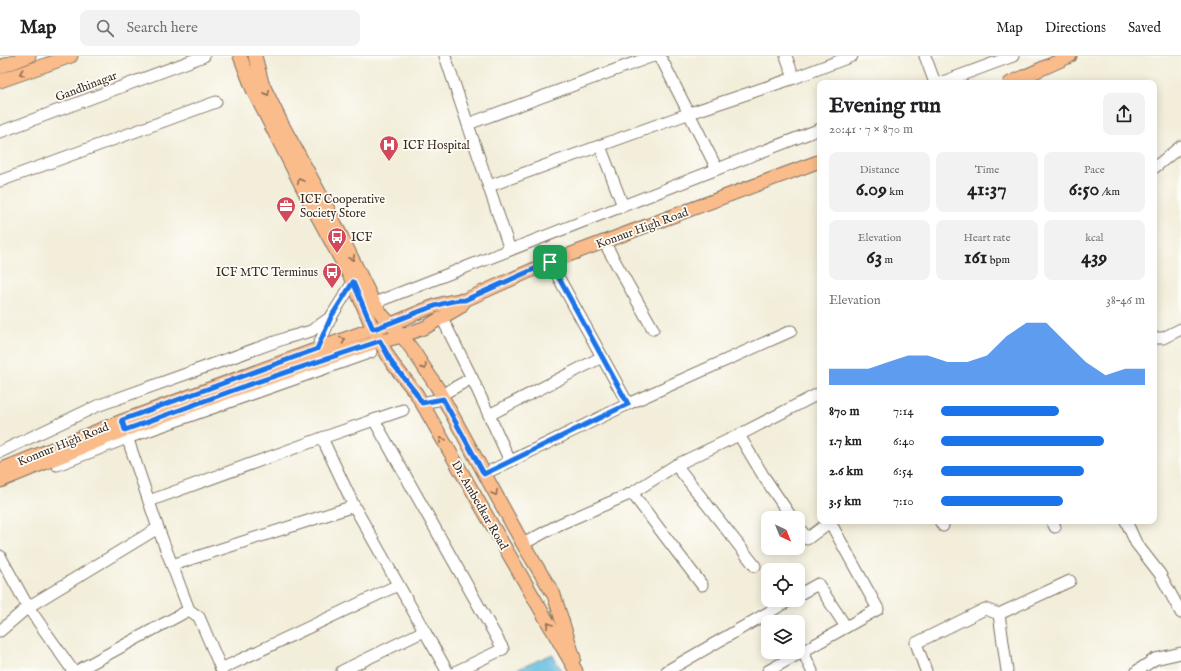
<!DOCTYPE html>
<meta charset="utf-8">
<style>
:root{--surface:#fff;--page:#f2f2f2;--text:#202124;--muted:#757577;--line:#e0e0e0;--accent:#1a73e8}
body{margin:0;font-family:"IM FELL English",serif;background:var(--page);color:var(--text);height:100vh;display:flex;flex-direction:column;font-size:15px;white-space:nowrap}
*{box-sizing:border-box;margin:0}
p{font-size:13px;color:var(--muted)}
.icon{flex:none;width:22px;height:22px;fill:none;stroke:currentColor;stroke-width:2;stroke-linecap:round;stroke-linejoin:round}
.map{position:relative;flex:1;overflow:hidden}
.sheet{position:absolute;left:817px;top:24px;width:340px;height:444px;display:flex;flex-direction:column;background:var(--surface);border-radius:8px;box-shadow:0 2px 10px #0003}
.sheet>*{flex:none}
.needle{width:26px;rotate:137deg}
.fabs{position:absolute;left:761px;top:455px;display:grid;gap:8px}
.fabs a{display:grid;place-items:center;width:44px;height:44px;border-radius:8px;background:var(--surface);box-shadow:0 2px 10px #0003;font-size:20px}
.pin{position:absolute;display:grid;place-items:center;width:34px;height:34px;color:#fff;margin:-17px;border-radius:8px;box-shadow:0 2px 6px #0006}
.round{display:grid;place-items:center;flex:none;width:42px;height:42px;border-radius:8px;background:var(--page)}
.headline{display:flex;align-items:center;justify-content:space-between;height:68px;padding:0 12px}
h1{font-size:22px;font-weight:700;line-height:30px}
.metrics{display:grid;grid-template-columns:repeat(3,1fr);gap:6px;height:68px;padding:4px 12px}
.metrics div{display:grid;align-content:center;border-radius:8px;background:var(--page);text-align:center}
.metrics b{font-size:20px;font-weight:700}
.metrics small{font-size:11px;font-weight:400}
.metrics p{font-size:11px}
.chart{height:112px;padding:8px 12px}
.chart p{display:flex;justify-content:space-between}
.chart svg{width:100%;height:72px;margin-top:4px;fill:var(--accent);opacity:.7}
ul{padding:0 12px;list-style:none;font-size:13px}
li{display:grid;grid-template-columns:64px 48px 1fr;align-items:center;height:30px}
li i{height:10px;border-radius:5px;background:var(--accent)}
header{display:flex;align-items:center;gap:24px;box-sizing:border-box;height:56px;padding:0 20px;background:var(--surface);border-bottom:1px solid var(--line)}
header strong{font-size:19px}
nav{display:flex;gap:22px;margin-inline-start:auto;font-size:14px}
.search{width:280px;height:36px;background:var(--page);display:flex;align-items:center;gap:10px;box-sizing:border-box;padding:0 14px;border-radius:8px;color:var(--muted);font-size:15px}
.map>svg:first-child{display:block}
.water{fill:#5fbadd;stroke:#4d727e}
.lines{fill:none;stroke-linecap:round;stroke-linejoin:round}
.minor-casing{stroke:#7b6f60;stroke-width:13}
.major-casing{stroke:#7b6f60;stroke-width:15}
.minor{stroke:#fff;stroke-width:11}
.major{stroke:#fabc8b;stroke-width:13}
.oneway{stroke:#916c4f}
.route-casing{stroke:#fff;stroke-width:8}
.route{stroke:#1a73e8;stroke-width:5}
.labels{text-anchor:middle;stroke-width:3.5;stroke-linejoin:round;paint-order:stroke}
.street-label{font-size:12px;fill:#3b2a1e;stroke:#fdfcf7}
.poi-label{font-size:12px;fill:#3b2a1e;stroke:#fdfcf7;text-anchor:start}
</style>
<header>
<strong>Map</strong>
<div class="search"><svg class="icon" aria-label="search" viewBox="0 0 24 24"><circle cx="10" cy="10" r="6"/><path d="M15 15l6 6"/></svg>Search here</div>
<nav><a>Map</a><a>Directions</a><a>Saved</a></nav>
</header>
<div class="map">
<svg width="1181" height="615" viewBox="0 0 1181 615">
<rect width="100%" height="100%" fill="#fdfcf7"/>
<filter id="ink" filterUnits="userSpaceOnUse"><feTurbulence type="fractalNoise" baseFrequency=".025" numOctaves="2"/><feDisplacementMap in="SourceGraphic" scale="8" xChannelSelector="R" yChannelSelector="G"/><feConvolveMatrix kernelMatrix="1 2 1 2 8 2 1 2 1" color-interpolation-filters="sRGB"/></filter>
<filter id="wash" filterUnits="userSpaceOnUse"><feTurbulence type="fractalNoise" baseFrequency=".012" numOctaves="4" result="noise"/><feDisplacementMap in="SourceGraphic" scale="16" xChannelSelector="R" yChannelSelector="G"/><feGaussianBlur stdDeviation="0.9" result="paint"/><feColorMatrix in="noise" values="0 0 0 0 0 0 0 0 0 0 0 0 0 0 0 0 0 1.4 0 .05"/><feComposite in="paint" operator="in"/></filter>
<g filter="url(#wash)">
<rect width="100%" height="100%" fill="#f3eeda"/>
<path class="water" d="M552,598L562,615H514Z"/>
</g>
<g filter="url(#ink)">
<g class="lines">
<defs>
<g id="minor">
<path d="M445,0L510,194"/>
<path d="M660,0L717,113"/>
<path d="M786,0L794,22"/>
<path d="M925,0L935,27"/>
<path d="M940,27L1013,0"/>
<path d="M468,68L653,0"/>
<path d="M0,76L204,0"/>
<path d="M600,90L623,150"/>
<path d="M1154,112L1181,90"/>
<path d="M0,125L216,46"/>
<path d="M489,130L690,57L794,22L852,0"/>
<path d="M604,186L653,273"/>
<path d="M550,206L628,348"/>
<path d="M374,247L820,73"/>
<path d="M442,262L472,322L510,405"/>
<path d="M1154,282H1163L1181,273"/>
<path d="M317,293L331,261"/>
<path d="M441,339L472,322"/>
<path d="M421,347L443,343"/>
<path d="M489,359L602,301"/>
<path d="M374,364L503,593L457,615"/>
<path d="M125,375L158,472L189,554L199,561L222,615"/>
<path d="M739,379L820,337"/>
<path d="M322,382L354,450L447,615"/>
<path d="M0,396L97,350L286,282L311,275L331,261L353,226"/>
<path d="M57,409L127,382L371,296"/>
<path d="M676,409L755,510"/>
<path d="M484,418L628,348L791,275"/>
<path d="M632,437L702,529"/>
<path d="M149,445L322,382L403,354"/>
<path d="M940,465L943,470"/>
<path d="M1052,465L1055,471"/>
<path d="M1126,465L1136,487L1160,518L1181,557"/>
<path d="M798,470L807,483L831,465"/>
<path d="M523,488L560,468L632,437L676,409L739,379L764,421L792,462"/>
<path d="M0,500L28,551L158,472"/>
<path d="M172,509L354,450"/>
<path d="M798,539L818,528L846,571"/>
<path d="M0,575L28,551L73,615"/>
<path d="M803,596L812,615"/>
<path d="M221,613L398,529"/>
<path d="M77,615L189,554"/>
<path d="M342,615L424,575"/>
<path d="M667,615L790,544"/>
<path d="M768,615L878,553L830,466"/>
<path d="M926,615L916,587L985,553L999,558"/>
<path d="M1007,615L999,558L1070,525"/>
<path d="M1137,615L1155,603L1181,597"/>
</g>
<g id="major">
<path d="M240,0L253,34L313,152L353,226L373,273L392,307L416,337L576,615"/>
<path d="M255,0L262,27L282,68L325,147L374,247L383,260L402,280L414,296L437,331L523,488L554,539L574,602"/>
<path d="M0,11L29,0"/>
<path d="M0,25L71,0"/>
<path d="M1010,27L1070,0"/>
<path d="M0,414L122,365L361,277C371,274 381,271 391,268C414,259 441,244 465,244L550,206L820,105"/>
<path d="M0,425L125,374L245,330L367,289L402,280L426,271L460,251L465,244"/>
</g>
</defs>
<use href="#minor" class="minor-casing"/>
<use href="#major" class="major-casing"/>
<use href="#minor" class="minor"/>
<use href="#major" class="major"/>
</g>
<defs><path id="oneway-chevron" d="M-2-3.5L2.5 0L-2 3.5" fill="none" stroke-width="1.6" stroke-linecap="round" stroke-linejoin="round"/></defs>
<g class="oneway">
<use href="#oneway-chevron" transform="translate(22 17) rotate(161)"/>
<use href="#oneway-chevron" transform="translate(267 37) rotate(64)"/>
<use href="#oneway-chevron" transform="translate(300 125) rotate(-117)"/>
<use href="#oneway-chevron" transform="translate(352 202) rotate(64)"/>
<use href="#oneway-chevron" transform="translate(343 284) rotate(-21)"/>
<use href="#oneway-chevron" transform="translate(424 311) rotate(56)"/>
<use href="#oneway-chevron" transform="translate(442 384) rotate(-120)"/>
<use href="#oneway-chevron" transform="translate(495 437) rotate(61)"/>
<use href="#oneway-chevron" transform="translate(549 569) rotate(-120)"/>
</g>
</g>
<g class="lines" filter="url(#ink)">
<defs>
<path id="route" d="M550,206L628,348L484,418L443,343L422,347L416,337L392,307L380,285L245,330L125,374L122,364L317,293L331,261L353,226L373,273C400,265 439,244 465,244Z"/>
</defs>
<use href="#route" class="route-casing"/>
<use href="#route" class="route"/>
</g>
<defs>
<symbol id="hospital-pin" viewBox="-11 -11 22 30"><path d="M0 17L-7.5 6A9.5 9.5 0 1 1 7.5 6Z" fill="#d1495b" stroke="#fdfcf7"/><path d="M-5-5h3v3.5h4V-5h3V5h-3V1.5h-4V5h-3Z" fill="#fff"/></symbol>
<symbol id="office-pin" viewBox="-11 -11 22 30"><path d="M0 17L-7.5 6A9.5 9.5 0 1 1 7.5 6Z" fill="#d1495b" stroke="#fdfcf7"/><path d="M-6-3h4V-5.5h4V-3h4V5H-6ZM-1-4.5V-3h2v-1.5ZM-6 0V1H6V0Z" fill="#fff"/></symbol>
<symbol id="bus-pin" viewBox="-11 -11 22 30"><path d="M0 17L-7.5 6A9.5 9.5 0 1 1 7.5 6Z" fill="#d1495b" stroke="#fdfcf7"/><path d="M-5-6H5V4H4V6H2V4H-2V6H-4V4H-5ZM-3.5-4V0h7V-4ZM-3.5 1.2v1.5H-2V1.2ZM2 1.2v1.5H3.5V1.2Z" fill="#fff"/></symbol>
</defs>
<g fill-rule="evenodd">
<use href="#hospital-pin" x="378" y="78" width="22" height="30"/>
<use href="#office-pin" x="275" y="139" width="22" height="30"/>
<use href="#bus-pin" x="326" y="170" width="22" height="30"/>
<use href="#bus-pin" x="321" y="205" width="22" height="30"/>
</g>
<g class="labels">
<g class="street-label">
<text transform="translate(86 30) rotate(-21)" y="4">Gandhinagar</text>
<text transform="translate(642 172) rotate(-20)" y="4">Konnur High Road</text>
<text transform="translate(63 388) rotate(-22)" y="4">Konnur High Road</text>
<text transform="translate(480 449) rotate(60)" y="4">Dr. Ambedkar Road</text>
</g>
<g class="poi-label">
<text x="403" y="93">ICF Hospital</text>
<text x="300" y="147">ICF Cooperative<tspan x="300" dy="14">Society Store</tspan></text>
<text x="351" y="185">ICF</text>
<text x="318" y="220" text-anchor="end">ICF MTC Terminus</text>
</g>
</g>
</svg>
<div class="fabs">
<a><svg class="needle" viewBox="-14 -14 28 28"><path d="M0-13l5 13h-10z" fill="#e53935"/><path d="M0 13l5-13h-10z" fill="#757577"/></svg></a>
<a><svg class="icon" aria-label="locate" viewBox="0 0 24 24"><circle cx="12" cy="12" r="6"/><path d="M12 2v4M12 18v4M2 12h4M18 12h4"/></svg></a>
<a><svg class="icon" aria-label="layers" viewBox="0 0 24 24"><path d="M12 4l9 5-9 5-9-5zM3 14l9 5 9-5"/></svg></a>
</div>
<div class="pin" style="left:550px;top:206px;background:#1e9e55"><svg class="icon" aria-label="arrive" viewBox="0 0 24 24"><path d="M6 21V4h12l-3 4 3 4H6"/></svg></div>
<section class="sheet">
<div class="headline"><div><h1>Evening run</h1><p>20:41 · 7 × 870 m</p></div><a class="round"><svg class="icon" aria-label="share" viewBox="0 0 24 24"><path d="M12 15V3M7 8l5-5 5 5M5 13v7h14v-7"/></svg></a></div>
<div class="metrics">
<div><p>Distance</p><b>6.09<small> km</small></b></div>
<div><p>Time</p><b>41:37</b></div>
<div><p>Pace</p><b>6:50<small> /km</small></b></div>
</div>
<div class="metrics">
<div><p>Elevation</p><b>63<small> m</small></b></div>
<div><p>Heart rate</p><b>161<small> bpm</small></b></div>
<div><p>kcal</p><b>439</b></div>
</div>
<div class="chart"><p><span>Elevation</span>38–46 m</p>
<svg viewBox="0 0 160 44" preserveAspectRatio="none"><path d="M0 44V34L10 34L20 34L30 30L40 26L50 26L60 30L70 30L80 26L90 14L100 6L110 6L120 18L130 30L140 38L150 34L160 34V44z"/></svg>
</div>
<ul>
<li><b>870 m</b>7:14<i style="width:58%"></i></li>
<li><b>1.7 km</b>6:40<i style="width:80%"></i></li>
<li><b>2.6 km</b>6:54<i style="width:70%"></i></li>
<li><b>3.5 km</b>7:10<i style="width:60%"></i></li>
</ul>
</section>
</div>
